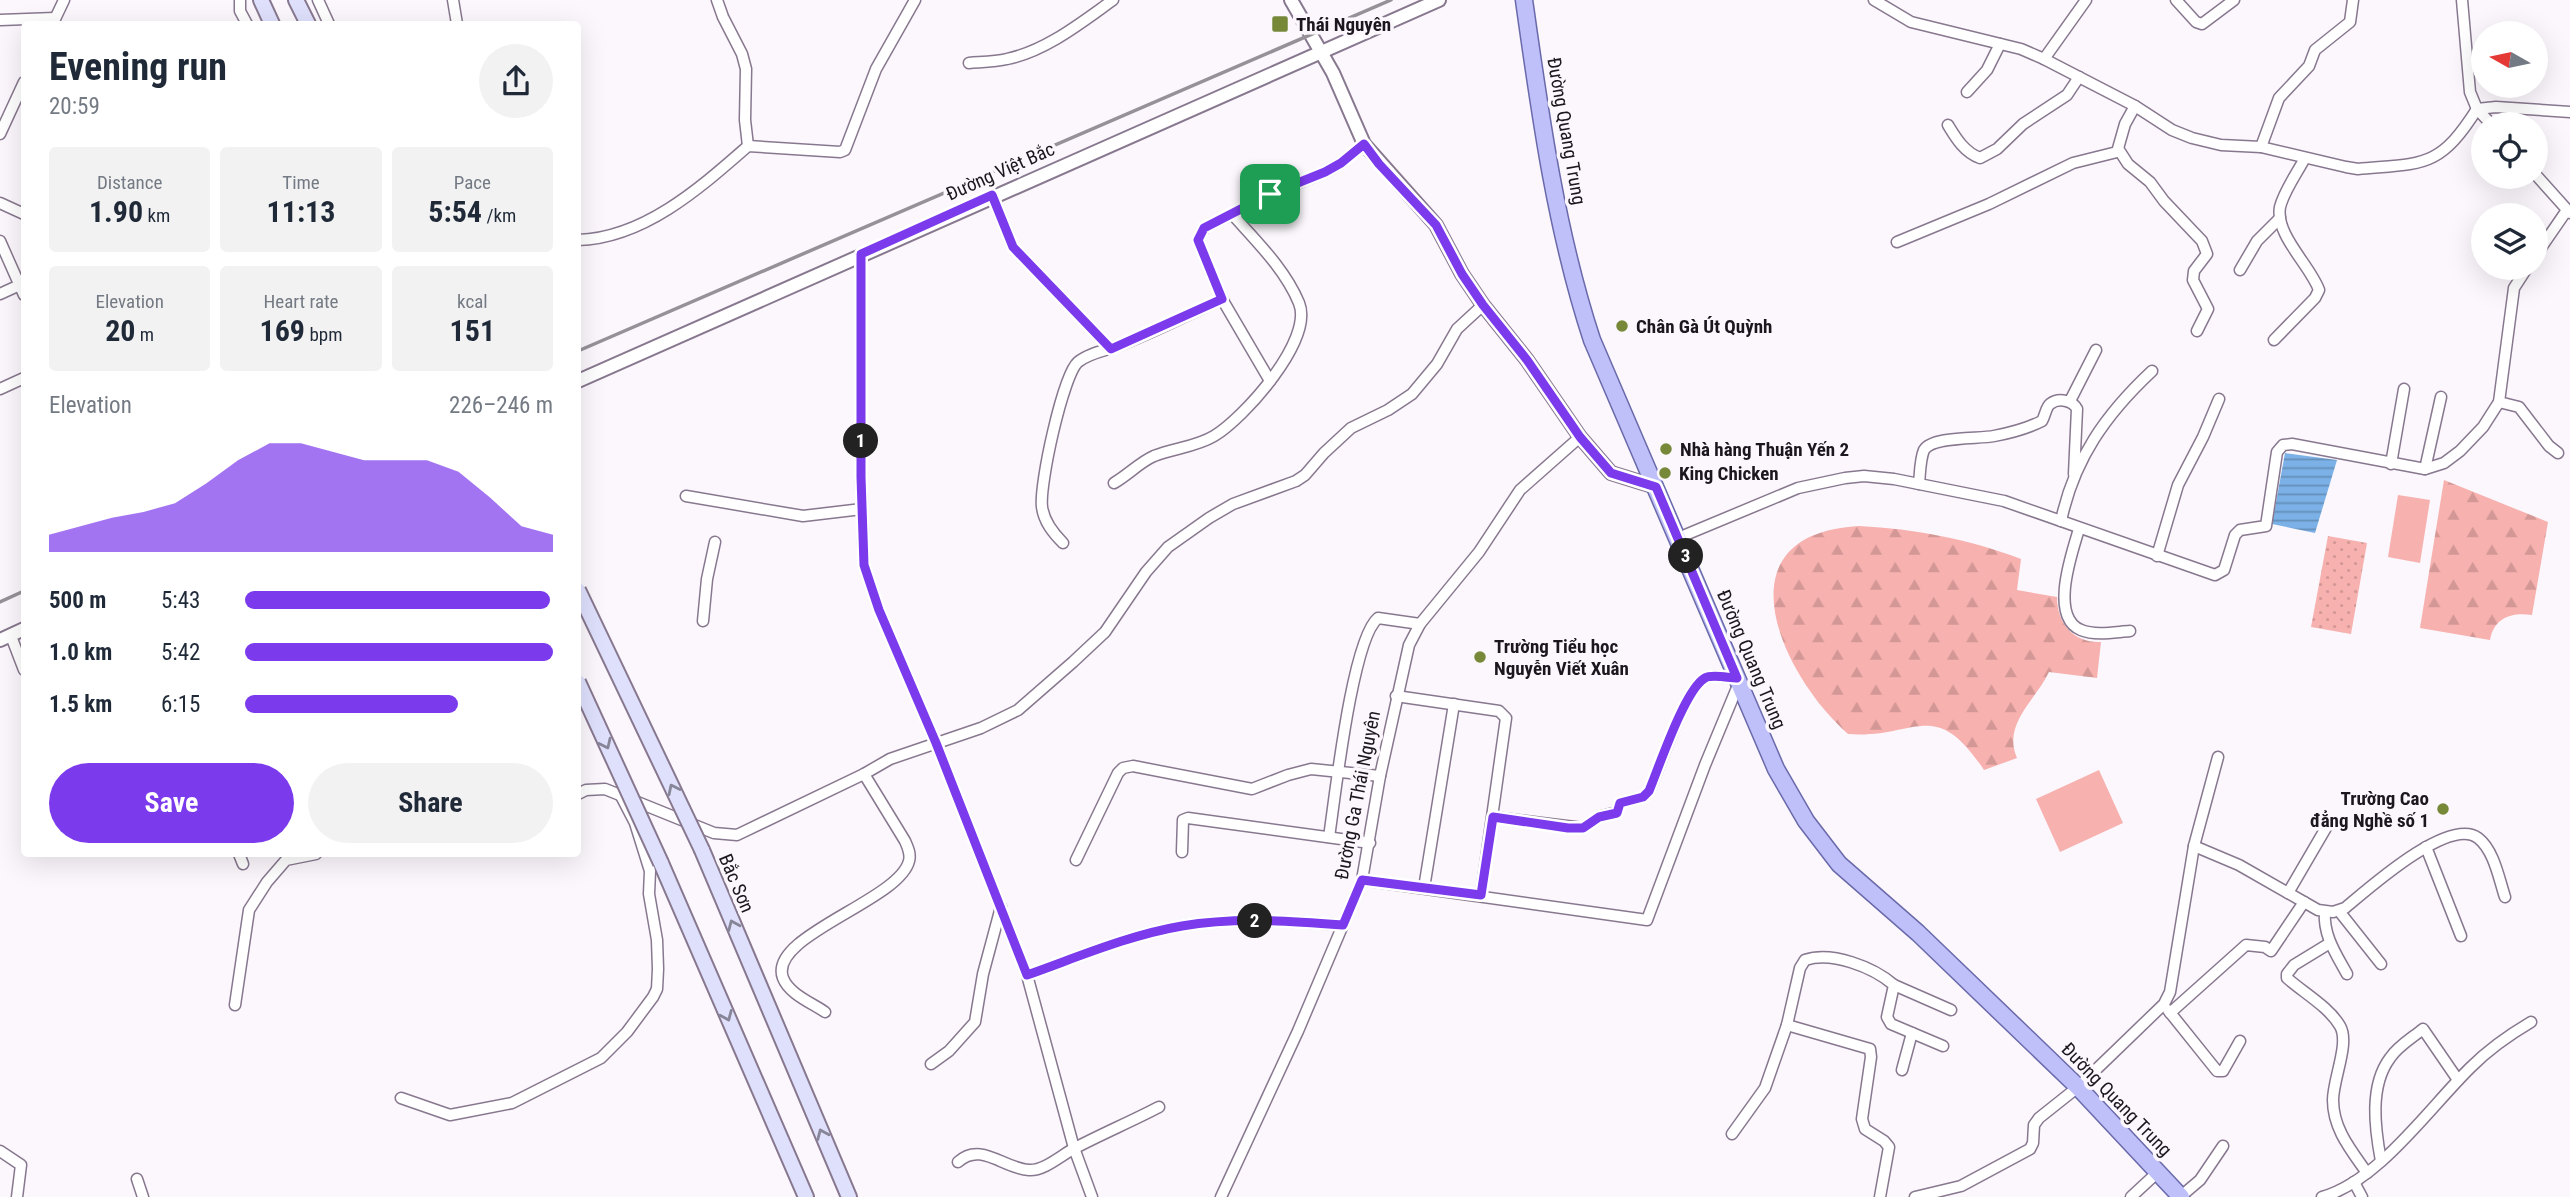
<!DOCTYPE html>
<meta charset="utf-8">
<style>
:root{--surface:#fff;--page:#f2f2f3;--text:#1f2937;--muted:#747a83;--accent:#7c3aed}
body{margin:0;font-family:"Roboto Condensed",sans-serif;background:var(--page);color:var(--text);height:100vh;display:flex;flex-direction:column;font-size:26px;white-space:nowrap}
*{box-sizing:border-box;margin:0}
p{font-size:23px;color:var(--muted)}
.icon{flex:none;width:38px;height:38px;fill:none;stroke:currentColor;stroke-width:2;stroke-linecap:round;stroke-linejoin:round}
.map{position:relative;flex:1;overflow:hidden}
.details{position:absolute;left:21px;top:21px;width:560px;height:836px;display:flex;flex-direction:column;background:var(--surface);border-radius:7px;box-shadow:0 7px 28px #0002}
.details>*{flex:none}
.needle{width:46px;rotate:279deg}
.buttons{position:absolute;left:2471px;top:21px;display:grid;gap:14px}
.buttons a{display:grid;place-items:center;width:77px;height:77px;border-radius:50%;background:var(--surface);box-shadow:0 7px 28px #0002;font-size:35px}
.pin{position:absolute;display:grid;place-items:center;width:60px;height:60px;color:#fff;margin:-30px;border-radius:14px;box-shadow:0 4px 10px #0006}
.km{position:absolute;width:35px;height:35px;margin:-18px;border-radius:50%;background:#222;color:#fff;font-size:19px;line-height:35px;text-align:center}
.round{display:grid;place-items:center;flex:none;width:74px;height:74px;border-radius:37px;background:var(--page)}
.overview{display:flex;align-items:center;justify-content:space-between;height:119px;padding:0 28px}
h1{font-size:38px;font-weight:700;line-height:52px}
.metrics{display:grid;grid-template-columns:repeat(3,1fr);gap:10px;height:119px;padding:7px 28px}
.metrics div{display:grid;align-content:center;border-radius:7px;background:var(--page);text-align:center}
.metrics b{font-size:30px;font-weight:700}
.metrics small{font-size:19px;font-weight:400}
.metrics p{font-size:19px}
.chart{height:196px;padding:14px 28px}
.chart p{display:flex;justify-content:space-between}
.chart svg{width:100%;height:126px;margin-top:7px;fill:var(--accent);opacity:.7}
.primary-button{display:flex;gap:14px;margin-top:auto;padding:14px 28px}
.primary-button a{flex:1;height:80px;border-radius:42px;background:var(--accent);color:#fff;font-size:28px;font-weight:700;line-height:80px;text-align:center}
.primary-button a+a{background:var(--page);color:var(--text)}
ul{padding:0 28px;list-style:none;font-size:23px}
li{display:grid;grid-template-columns:112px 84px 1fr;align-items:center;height:52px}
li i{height:18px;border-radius:9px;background:var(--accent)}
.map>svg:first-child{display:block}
.grass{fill:url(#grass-dots)}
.forest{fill:url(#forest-firs)}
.pitch{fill:#f7b1af}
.water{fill:url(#water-rules)}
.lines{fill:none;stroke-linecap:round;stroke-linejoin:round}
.minor-casing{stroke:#88788f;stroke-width:13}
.tertiary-casing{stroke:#88788f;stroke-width:16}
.secondary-casing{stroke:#88788f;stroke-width:18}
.primary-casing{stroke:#6a69aa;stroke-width:19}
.minor{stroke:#fff;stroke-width:10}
.tertiary{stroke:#fff;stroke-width:12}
.secondary{stroke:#dfe0fc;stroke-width:14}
.primary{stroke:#bfc0f9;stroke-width:16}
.rail{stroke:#969198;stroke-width:3.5}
.secondary-bridge-casing{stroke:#88788f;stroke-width:18;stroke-linecap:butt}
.secondary-bridge{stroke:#dfe0fc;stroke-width:14}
.oneway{stroke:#878598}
.route-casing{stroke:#fff;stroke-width:14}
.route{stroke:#7c3aed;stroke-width:9}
.poi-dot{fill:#778939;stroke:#fbf7fc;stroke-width:2.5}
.labels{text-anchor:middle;stroke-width:7;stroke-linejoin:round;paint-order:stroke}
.poi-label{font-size:19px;font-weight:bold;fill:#1c161e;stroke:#fbf7fc;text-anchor:start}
.street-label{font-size:19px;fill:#1c161e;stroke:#fbf7fc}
</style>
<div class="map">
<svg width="2570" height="1197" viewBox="0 0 2570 1197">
<defs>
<pattern id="grass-dots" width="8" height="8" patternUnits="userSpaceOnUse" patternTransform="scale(1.75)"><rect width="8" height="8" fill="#f7b1af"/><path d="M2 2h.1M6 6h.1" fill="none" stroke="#d39896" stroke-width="1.8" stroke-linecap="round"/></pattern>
<pattern id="forest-firs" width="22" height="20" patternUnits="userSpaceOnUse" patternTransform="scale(1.75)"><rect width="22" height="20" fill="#f7b1af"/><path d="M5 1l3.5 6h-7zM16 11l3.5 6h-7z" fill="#d39896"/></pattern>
<pattern id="water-rules" width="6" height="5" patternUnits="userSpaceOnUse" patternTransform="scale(1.75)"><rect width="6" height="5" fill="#7bb1e6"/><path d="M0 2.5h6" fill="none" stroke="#648fba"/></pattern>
</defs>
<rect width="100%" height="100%" fill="#fbf7fc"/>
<path class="grass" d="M2328,536L2367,543L2351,634L2311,627Z"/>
<g class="forest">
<path d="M2444,480L2548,522L2532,615C2511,612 2494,618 2490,640L2420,628Z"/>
<path d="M1859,526C1916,529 1968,539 2021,559L2017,590L2057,597C2057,623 2073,643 2101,642L2097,678L2049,672C2036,700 2002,724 2017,758L1984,770C1934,695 1917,739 1848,734C1781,675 1716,534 1859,526Z"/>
</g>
<g class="pitch">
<path d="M2398,495L2430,500L2420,563L2388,557Z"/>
<path d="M2099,770L2123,823L2060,852L2036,799Z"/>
</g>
<path class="water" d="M2285,453L2337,460L2315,533L2272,524Z"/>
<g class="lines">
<defs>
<g id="minor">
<path d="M240,0V11L247,24"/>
<path d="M318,0L329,24"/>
<path d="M453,0L457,24"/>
<path d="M717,0L723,17L742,54L746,69L745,120L748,146"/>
<path d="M1874,0L1911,22L2021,49L2044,59L2135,106L2172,130L2192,138L2221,145L2261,147L2346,167L2358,169C2423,163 2439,169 2477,109L2496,107L2570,112"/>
<path d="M2176,0L2196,22L2202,24L2234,0"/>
<path d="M2462,0L2470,92L2477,109L2491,124"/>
<path d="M0,20L55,18"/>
<path d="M54,21L64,0"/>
<path d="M2044,59L2086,0"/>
<path d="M969,63C981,62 995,62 1007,59C1046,51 1082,22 1113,0"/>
<path d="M1967,92L1987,70L2000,44"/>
<path d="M1948,125C1956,138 1964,152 1980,158L1997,149L2023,124L2067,95L2079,77"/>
<path d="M0,134L24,82"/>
<path d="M2261,147L2279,98L2309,66L2315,50L2350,22L2353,0"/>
<path d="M2119,150L2128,164L2150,182L2164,201L2202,241L2207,254L2194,271L2193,280L2208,309L2197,331"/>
<path d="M2536,175L2570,213"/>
<path d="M992,195L1013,247L1111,349"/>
<path d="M0,203L24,214"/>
<path d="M578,240C644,238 700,188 748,146L840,152L845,150L876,69L915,0"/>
<path d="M0,241L24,295"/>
<path d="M1897,242L1989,204L2073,163L2117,152L2125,124L2135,106"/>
<path d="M861,254V477L864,565L879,610L936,743L1027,975L1074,1148L1092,1197"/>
<path d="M2536,255L2567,210"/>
<path d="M2240,270L2257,241L2280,218"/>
<path d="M0,294L24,283"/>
<path d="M2274,340L2315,298L2319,290C2310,265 2275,235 2280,207C2284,191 2297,173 2305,158"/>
<path d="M1270,381L1222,299L1198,240L1204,228L1270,195L1325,172L1341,163L1364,144"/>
<path d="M0,389L24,378"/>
<path d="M2070,401L2096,350"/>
<path d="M2499,402L2519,407L2549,446L2558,453"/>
<path d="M2391,464L2404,389"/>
<path d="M2425,469L2441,397"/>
<path d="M1114,483C1128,475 1140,462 1154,456C1174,448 1196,447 1214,436C1244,418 1314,340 1299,303C1285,269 1256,241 1232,214"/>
<path d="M1919,484C1920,474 1920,459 1924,450C1932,436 1979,439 1994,436C2010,433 2028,428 2042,421C2045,416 2046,407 2050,404C2059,397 2073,401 2077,409L2074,474"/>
<path d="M686,496L803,516L862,509"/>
<path d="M2061,521C2074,459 2106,414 2152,371"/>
<path d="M2079,529C2072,553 2049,617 2081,630C2096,636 2115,632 2130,631"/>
<path d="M1678,538L1798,488L1845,478L1864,476L1894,479L2004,501L2215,575L2224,570L2235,535L2240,530L2266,526L2277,452L2283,445L2292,444L2425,469L2444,463L2460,451L2483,427L2499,402L2514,288L2527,268"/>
<path d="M1063,543C1053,533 1044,522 1042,507C1039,485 1063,375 1078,362C1090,352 1110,350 1123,344C1157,331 1189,314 1222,299"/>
<path d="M2157,556L2178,485L2203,437L2219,399"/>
<path d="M703,621L707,579L715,542"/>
<path d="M11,636L24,670"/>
<path d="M1396,696L1499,711L1506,718L1481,895"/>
<path d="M578,794L586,790L605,789L714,833L737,835L864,774L890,759L981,728L1018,710L1073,662L1105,632L1146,572L1168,547L1209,518L1233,504L1296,481L1305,475L1324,453L1351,428L1388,410L1412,394L1437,364L1457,329L1483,305"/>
<path d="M1493,817L1583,828L1599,817L1617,812L1620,803L1643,797L1649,791C1660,767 1685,688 1705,678C1712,674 1729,678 1737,678"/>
<path d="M1329,837C1335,798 1352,639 1378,618L1420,624"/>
<path d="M2194,846L2239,865L2318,910L2333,912L2345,908C2368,889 2449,816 2478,838C2494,850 2499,879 2505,897"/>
<path d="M2426,847L2461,936"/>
<path d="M1182,852L1183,820L1188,818L1370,843"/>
<path d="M239,854L243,864"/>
<path d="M1076,860L1118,773L1123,768L1133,766L1252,789L1288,775L1311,769L1380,776"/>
<path d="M1362,880L1647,920L1705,765L1739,683"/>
<path d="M1424,888L1454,704"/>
<path d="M2288,893L2330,821"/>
<path d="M2339,911L2381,964"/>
<path d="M2325,912C2323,935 2336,954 2347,974"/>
<path d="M2330,943L2294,965L2287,974V978C2304,993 2329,1007 2340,1026C2350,1043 2333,1079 2333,1100C2333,1129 2351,1150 2367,1173"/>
<path d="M1027,975C1078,957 1129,935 1182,926C1235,917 1290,921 1343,925"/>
<path d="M1894,985L1951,1010"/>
<path d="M235,1005L249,910L267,882L286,860L316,854"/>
<path d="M2168,1010L2217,1071H2223L2240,1041"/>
<path d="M825,1012C812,1003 789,994 783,978C767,936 899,901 909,861C911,854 908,848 905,841L864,774"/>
<path d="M2170,1013L2246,945L2265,947L2271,951L2304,902"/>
<path d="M1787,1025L1870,1049L1871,1057L1862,1119L1865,1129L1884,1141L1889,1147L1880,1197"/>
<path d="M931,1064L949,1051L975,1022L983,974L1001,907"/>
<path d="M1902,1070L1912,1033"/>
<path d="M401,1098L450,1115L512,1103L601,1058L627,1032L653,997L657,989L658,969L657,940L649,894L650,871L635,823L621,796"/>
<path d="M1732,1134L1765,1088L1787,1025L1800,968L1805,960C1832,951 1873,967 1894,985L1887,1017L1891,1024L1943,1046"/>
<path d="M0,1151L21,1165L17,1197"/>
<path d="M2381,1161C2375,1129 2369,1086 2390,1058C2398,1046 2412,1038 2423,1029L2458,1080"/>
<path d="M958,1162C981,1141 1004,1169 1029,1170C1045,1171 1062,1154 1077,1147C1104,1133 1132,1121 1159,1107"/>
<path d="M137,1179L143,1197"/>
<path d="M2354,1182L2362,1197"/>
<path d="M1221,1197L1298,1031L1362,880L1380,776L1409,645L1420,624L1479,552L1520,490L1580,437"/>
<path d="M1915,1197L1961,1186L2030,1149L2033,1143L2034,1125L2039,1118L2078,1087L2164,1004L2170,992L2194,846L2218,757"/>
<path d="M2131,1197L2159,1171"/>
<path d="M2180,1197L2200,1180L2223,1146"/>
<path d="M2322,1197C2379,1181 2429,1108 2471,1067C2489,1049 2509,1035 2531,1022"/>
</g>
<g id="tertiary">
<path d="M1291,0L1333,73L1364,144L1436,225L1462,274L1483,305L1527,360L1580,437L1611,473L1656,487"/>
<path d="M578,381L1439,0"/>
<path d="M0,640L24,629"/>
</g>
<g id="secondary">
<path d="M261,0L272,24"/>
<path d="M296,0L308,24"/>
<path d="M702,850L849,1197"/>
<path d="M661,863L806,1197"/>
</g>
<path id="primary" d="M1524,0C1540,114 1556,231 1592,340L1776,769L1806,821L1839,864L1918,933L2078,1087L2181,1197"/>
</defs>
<use href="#minor" class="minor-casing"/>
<use href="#tertiary" class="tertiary-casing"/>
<use href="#secondary" class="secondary-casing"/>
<use href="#primary" class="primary-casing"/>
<use href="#minor" class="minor"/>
<use href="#tertiary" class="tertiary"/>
<use href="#secondary" class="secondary"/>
<use href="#primary" class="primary"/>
<g class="rail">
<path d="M578,351L1391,0"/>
<path d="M0,602L24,591"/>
</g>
<defs>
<g id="secondary-bridge">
<path d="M578,590L702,850"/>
<path d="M578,682L661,863"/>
</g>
</defs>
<use href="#secondary-bridge" class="secondary-bridge-casing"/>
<use href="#secondary-bridge" class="secondary-bridge"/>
</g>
<defs><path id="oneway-chevron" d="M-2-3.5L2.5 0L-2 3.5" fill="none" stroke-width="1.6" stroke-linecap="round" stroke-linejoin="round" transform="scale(1.75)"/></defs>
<g class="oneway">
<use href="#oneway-chevron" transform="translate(606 744) rotate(65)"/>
<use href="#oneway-chevron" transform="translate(673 789) rotate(-116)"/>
<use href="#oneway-chevron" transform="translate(733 925) rotate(-113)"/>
<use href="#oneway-chevron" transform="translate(727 1016) rotate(67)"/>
<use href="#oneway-chevron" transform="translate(822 1134) rotate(-113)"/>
</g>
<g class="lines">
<defs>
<path id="route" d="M1364,144L1379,164L1436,225L1462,274L1483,305L1527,360L1580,437L1611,473L1656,487L1737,678C1729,678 1712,674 1705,678C1685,689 1659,767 1649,791L1643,797L1620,803L1617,813L1599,817L1583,828H1568L1493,817L1481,895L1362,880L1343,925C1290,921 1235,917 1182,926C1129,935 1078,957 1027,975L936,743L879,610L864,565L861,477V254L992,195L1013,247L1111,349L1222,299L1198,240L1204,228L1270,194L1325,172L1341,163Z"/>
</defs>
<use href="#route" class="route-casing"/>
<use href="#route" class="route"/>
</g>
<g class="poi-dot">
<rect x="1271" y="15" width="18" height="18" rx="3.5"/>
<circle cx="1622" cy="326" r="7"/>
<circle cx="1666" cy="449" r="7"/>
<circle cx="1665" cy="473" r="7"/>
<circle cx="1480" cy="657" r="7"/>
<circle cx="2443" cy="809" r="7"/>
</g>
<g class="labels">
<g class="poi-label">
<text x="1296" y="31">Thái Nguyên</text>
<text x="1636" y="333">Chân Gà Út Quỳnh</text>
<text x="1680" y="456">Nhà hàng Thuận Yến 2</text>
<text x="1679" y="480">King Chicken</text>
<text x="1494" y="653">Trường Tiểu học<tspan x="1494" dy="22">Nguyễn Viết Xuân</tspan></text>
<text x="2429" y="805" text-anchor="end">Trường Cao<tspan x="2429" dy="22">đẳng Nghề số 1</tspan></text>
</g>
<g class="street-label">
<text transform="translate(1567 131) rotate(80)" y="7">Đường Quang Trung</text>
<text transform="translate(1000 171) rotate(-24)" y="7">Đường Việt Bắc</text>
<text transform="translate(1752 659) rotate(67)" y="7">Đường Quang Trung</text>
<text transform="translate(1357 795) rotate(-79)" y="7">Đường Ga Thái Nguyên</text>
<text transform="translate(737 883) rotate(67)" y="7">Bắc Sơn</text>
<text transform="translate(2117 1099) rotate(46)" y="7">Đường Quang Trung</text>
</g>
</g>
</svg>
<div class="buttons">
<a><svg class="needle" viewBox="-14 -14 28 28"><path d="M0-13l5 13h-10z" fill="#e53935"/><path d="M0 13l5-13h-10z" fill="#747a83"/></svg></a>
<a><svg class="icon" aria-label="locate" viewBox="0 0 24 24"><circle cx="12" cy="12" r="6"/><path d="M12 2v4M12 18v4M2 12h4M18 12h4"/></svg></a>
<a><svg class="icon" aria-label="layers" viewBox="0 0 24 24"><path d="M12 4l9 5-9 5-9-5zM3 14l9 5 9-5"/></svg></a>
</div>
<div class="pin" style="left:1270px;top:194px;background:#1e9e55"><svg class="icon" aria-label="arrive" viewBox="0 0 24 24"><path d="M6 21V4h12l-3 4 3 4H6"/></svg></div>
<b class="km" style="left:861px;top:441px">1</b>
<b class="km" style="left:1255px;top:921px">2</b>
<b class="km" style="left:1686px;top:556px">3</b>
<section class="details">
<div class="overview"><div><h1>Evening run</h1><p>20:59</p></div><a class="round"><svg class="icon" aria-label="share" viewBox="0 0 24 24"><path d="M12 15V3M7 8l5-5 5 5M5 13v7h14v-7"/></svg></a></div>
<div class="metrics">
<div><p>Distance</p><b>1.90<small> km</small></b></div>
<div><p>Time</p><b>11:13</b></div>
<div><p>Pace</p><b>5:54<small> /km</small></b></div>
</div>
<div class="metrics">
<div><p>Elevation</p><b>20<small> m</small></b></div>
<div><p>Heart rate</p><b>169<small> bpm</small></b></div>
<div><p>kcal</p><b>151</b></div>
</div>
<div class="chart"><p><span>Elevation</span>226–246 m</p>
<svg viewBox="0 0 160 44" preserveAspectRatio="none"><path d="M0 44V38L10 35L20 32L30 30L40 27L50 20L60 12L70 6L80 6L90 9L100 12L110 12L120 12L130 16L140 25L150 35L160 38V44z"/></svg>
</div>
<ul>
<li><b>500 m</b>5:43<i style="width:99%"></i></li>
<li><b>1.0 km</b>5:42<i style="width:100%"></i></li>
<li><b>1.5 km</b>6:15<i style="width:69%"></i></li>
</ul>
<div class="primary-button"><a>Save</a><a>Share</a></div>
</section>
</div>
